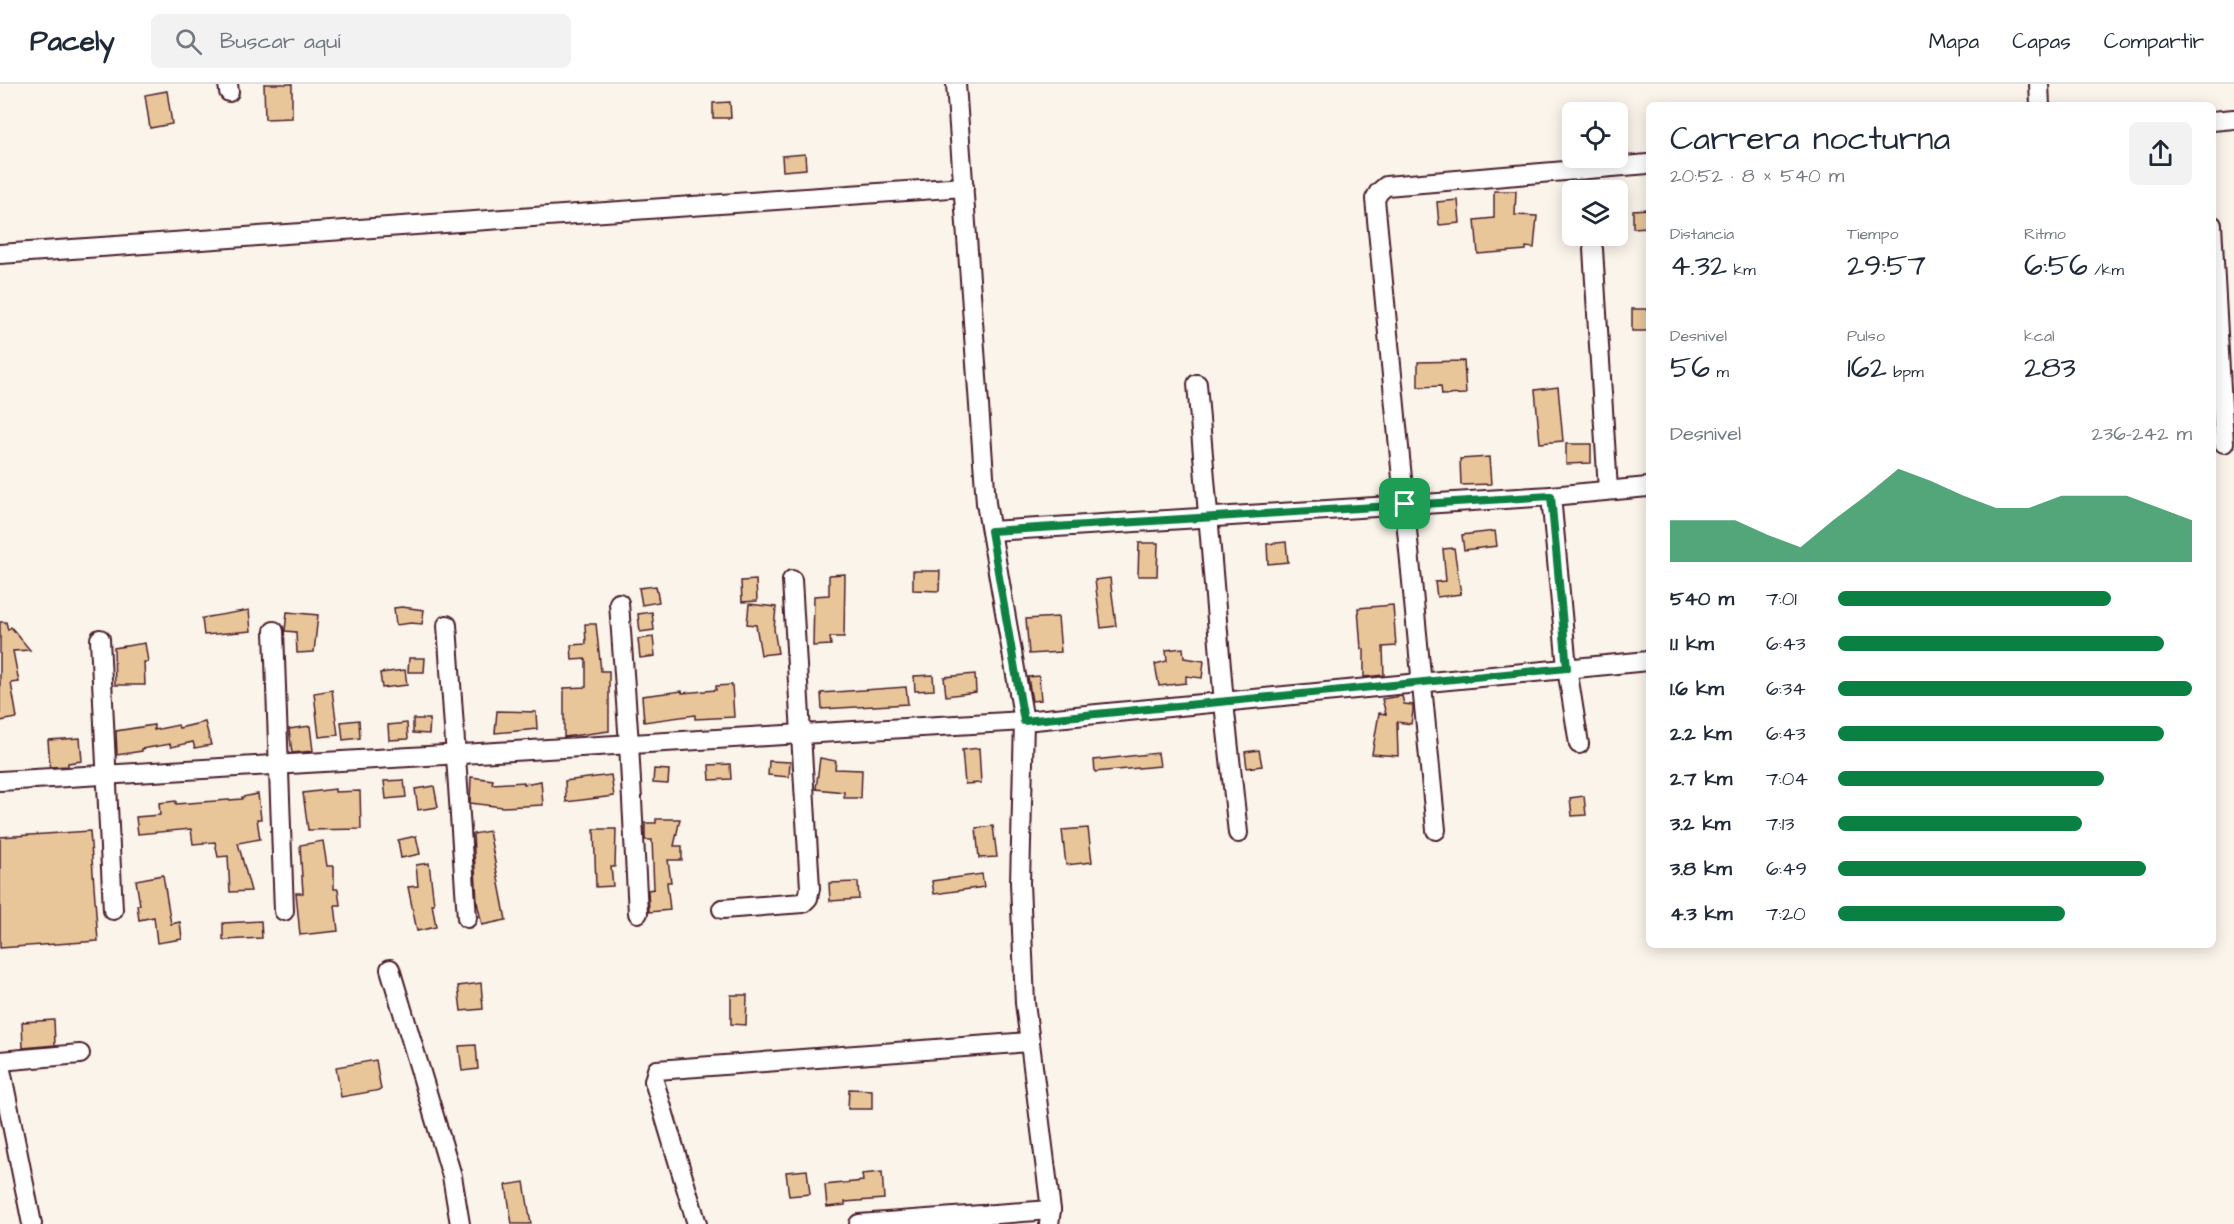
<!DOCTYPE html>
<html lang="es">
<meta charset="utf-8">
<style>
:root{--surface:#fff;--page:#f2f2f3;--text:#1f2937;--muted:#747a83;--line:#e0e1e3;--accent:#0b8043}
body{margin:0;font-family:"Architects Daughter",sans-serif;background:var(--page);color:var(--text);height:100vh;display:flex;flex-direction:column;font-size:22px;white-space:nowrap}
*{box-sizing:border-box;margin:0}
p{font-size:20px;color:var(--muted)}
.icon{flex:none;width:33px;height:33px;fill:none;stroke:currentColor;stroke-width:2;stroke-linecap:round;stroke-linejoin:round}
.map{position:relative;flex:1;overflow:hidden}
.side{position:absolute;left:1646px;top:18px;width:570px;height:846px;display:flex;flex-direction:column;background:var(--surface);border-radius:9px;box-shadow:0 3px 15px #0003}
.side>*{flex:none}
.fabs{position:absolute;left:1562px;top:18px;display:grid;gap:12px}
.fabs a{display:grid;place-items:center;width:66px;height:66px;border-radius:9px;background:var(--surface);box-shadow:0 3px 15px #0003;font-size:30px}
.pin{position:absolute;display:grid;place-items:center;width:51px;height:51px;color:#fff;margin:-26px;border-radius:12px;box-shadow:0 3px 9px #0006}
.round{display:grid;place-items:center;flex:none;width:63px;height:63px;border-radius:9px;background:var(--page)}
.overview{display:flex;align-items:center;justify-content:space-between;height:102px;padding:0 24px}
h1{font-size:33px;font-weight:600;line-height:45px}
.metrics{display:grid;grid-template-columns:repeat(3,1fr);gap:9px;height:102px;padding:6px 24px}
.metrics div{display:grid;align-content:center}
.metrics b{font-size:30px;font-weight:600}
.metrics small{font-size:16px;font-weight:400}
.metrics p{font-size:16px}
.chart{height:168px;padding:12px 24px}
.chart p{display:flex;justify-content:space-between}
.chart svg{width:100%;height:108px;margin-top:6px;fill:var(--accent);opacity:.7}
ul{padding:0 24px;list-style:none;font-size:20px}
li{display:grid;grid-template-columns:96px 72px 1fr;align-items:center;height:45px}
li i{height:15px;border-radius:8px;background:var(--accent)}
header{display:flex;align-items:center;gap:36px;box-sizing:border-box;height:84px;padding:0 30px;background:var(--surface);border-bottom:2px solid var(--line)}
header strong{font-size:28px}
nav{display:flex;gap:33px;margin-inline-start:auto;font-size:21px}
.search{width:420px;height:54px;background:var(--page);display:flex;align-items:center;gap:15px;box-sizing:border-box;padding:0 21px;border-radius:9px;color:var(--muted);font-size:22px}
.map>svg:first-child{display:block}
.building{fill:#e9c69a;stroke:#4a1f2b;stroke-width:1.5}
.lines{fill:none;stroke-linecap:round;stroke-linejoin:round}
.minor-casing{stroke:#4a1f2b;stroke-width:22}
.minor{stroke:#fff;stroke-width:18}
.route-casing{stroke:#fff;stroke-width:12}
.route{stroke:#0b8043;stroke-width:8}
</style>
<header>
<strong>Pacely</strong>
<div class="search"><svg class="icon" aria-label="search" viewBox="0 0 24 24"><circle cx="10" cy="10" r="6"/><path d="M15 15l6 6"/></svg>Buscar aquí</div>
<nav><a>Mapa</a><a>Capas</a><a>Compartir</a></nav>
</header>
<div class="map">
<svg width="2234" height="1140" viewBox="0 0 2234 1140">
<rect width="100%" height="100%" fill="#fbf4eb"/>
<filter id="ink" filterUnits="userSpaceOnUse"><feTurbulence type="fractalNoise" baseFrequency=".0167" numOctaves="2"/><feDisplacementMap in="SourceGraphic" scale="12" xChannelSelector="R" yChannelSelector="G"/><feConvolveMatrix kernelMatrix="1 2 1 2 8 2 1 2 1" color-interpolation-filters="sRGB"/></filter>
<g filter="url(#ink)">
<g class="building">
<path d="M264,0H292V34L265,35Z"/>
<path d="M167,7L172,40L150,44L145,11Z"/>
<path d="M730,18L731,34H713V19Z"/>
<path d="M805,70L806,85L783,87L782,72Z"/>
<path d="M1494,107H1516L1515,131L1537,132L1534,164L1526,163V166L1478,170L1475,136L1494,134Z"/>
<path d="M1458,116L1460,139L1439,141L1437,118Z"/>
<path d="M1648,125V143L1633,144V126Z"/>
<rect x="1632" y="225" width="16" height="22"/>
<path d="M1464,277L1466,310L1442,311L1441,302L1418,303V278Z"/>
<path d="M1558,303L1563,357L1540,359L1535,306Z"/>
<path d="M1566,360H1591V379L1566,380Z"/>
<path d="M1489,373L1491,400L1461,401L1460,375Z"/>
<path d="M1495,447L1497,462L1464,466L1462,451Z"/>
<path d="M1286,458L1288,478L1268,480L1267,460Z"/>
<path d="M1139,459H1158L1157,492H1138Z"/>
<path d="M1454,464L1461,510L1437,513L1435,498L1446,497L1443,465Z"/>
<path d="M913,487H940L939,507L913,506Z"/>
<path d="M845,490L844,553H830L831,561L813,562L814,512L829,511V491Z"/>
<path d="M1110,494L1116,542L1101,544L1095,496Z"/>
<path d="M756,496L757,517L742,518L741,497Z"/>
<path d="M656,502L659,518L642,521L639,504Z"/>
<path d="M749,520L776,523L774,545L778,569L761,571L756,541L747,540Z"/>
<path d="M1393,521L1396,562L1383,563L1384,591L1364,593V565H1361L1358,524Z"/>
<path d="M402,523L424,526L422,540L411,539L396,541L394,524Z"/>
<path d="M249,526L251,547L204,551L202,534Z"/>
<path d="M287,528L318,531L314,568L297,569L296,548L285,547Z"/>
<path d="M652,528L654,546L640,548L638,530Z"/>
<path d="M1058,533L1061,568L1029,570L1026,535Z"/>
<path d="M0,538H6L8,546L11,543L30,566L13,567L19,598L11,599L17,634L0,637Z"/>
<path d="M585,540H596L601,587H609V647L564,653V604L586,603V575L572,576L571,561L586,560Z"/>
<path d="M653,553L655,572L640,574L638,555Z"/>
<path d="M145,559L148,578H144L145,601H115L114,564Z"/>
<path d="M1183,564L1184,574L1204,577L1202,594L1186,592V599L1159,602L1155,580L1167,577L1166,566Z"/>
<path d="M409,574H425L424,588H408Z"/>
<path d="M405,586L407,601L382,604L380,589Z"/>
<path d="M975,590L976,608L946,612L944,593Z"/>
<path d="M933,591L934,606L915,607L914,592Z"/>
<path d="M1039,592L1041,616L1032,617L1028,593Z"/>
<path d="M732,601L734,633L695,635V631L644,638L642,612L682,607V609L716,606V602Z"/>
<path d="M906,603L908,620L822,625L821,609Z"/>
<path d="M332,606L338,651L319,653L314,609Z"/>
<path d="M1402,612L1404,620L1413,621V627L1411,640L1397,638L1398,672L1372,670L1379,629L1386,630L1382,615Z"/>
<path d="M497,627L536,628L537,645L495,649Z"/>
<path d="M413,635H430L429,650L413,649Z"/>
<path d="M359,636L360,654L343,656L341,638Z"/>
<path d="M205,638L211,661L195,664L193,658L171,663L170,660L142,665V667L117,671L116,647L154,641V646L178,641L179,644Z"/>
<path d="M407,639L408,655L389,656L388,641Z"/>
<path d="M310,642L313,667L292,669L289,645Z"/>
<path d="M80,654L82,677L68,679V682L50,683L48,656Z"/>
<path d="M979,664L981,699L965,700L962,666Z"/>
<path d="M1259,666L1262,682L1247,684L1245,668Z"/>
<path d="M1158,669L1160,682L1095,688L1094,676Z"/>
<path d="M820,674L836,677L835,685L862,686L861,714H844V708L816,705Z"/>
<path d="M769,677L790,678L789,693L768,691Z"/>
<path d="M730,680L731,695L710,696L709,681Z"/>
<path d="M654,685L669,686L668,700L653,699Z"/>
<path d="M611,691L614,712L566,718L565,697Z"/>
<path d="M471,693L493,696L492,700L524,698V700L541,697L543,721L503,723L470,719Z"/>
<path d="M404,696L406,713L386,715L384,697Z"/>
<path d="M434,702L438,723L418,726L415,705Z"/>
<path d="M335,705V708L360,707L361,745L308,746L303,709Z"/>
<path d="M258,710L261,735H257L260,755L238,759L251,807L230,808L228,772L218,773L215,758L193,760L191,745L138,750L136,733L160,731L159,719L176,717V720L242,715V713Z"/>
<path d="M1584,712L1586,731L1572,732L1570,714Z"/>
<path d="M656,735H680L674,762H682V776H668L671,798H667L670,826L649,828L648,806L654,805L652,756H645V739H656Z"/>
<path d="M993,742L997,773L979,774L976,744Z"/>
<path d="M1088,744L1092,778L1066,781L1062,746Z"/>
<path d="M594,745H616L615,783H611L613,802L596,803Z"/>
<path d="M90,747L98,857L0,864V753Z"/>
<path d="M489,747L506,836L482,841L477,818L473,750Z"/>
<path d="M416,752L420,770L401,774L398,756Z"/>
<path d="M323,757L327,782H334V805H338L340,821H335L338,847L300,851L296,809H303L300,761Z"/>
<path d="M429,779L434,820H432L436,843L417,847L408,803L418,802L416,781Z"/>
<path d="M982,790L984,803L934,810L932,797Z"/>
<path d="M163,791L171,840L180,838L182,855L157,859L154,833L139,836L137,821H140L136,796Z"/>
<path d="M858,798L859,815L830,817L829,799Z"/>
<path d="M261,837L262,854L223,856V839Z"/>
<path d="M481,899L483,925L461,927L458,902Z"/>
<path d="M731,911H747L746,941L731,940Z"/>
<path d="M54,936L55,961L23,964L22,938Z"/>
<path d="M476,961L478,985L462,987L459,962Z"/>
<path d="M376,976L381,1006L341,1013L336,983Z"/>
<path d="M849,1005L872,1006V1025H848Z"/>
<path d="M807,1086L810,1110L789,1112L786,1088Z"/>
<path d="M882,1088L884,1115L845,1118V1121L827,1123L825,1101L863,1097L862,1090Z"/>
<path d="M524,1098L531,1140H512L506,1101Z"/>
</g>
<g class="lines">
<defs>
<g id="minor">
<path d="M228,0L229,8"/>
<path d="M956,0L986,419L1024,637L1020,799L1025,919L1051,1126L1049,1140"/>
<path d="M2039,0L2040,21"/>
<path d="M2212,37L2234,35"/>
<path d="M2212,141L2224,359"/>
<path d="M1593,165L1608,406"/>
<path d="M0,170L964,103"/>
<path d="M1197,300L1224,619L1238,749"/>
<path d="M1551,412L1567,584L1579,660"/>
<path d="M991,447L1551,412L1648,403"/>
<path d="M619,519L629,660L638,829"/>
<path d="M447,541L467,834"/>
<path d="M274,547L284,827"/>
<path d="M100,555L113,826"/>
<path d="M0,697L1024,637L1648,577"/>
<path d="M1436,746L1375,115L1379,108L1386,102L1648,80"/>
<path d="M722,825L803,819L808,814L810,804L792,496"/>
<path d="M390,885L452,1092L460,1140"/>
<path d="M0,977L80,970"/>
<path d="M0,981L32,1140"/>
<path d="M697,1140L654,997L657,986L1030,958"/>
<path d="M859,1140L1051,1126"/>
</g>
</defs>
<use href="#minor" class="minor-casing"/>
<use href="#minor" class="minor"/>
</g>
</g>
<g class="lines" filter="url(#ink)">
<defs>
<path id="route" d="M1551,412L1567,584L1024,637L991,447Z"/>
</defs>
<use href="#route" class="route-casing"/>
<use href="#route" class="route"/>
</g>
</svg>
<div class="fabs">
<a><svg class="icon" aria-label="locate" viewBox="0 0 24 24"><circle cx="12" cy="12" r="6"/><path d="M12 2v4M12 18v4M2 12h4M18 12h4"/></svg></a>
<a><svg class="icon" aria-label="layers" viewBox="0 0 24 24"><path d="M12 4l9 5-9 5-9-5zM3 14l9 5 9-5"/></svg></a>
</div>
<div class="pin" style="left:1405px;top:420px;background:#1e9e55"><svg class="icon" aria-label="arrive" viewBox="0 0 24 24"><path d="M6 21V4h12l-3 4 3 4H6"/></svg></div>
<section class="side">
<div class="overview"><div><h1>Carrera nocturna</h1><p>20:52 · 8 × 540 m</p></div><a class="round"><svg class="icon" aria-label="share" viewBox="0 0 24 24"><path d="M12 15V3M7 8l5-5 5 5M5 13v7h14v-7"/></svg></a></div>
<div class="metrics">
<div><p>Distancia</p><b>4.32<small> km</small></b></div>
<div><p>Tiempo</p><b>29:57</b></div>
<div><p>Ritmo</p><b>6:56<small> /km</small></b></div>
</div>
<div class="metrics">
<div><p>Desnivel</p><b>56<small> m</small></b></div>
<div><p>Pulso</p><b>162<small> bpm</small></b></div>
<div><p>kcal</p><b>283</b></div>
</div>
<div class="chart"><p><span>Desnivel</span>236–242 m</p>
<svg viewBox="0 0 160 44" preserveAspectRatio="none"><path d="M0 44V27L10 27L20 27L30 33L40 38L50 27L60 17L70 6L80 11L90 17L100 22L110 22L120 17L130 17L140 17L150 22L160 27V44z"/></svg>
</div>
<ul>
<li><b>540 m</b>7:01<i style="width:77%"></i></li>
<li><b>1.1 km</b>6:43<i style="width:92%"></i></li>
<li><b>1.6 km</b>6:34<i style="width:100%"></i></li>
<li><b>2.2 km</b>6:43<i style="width:92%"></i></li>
<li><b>2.7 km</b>7:04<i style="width:75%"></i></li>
<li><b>3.2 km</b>7:13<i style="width:69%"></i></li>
<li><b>3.8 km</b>6:49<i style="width:87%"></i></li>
<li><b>4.3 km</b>7:20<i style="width:64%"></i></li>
</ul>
</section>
</div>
